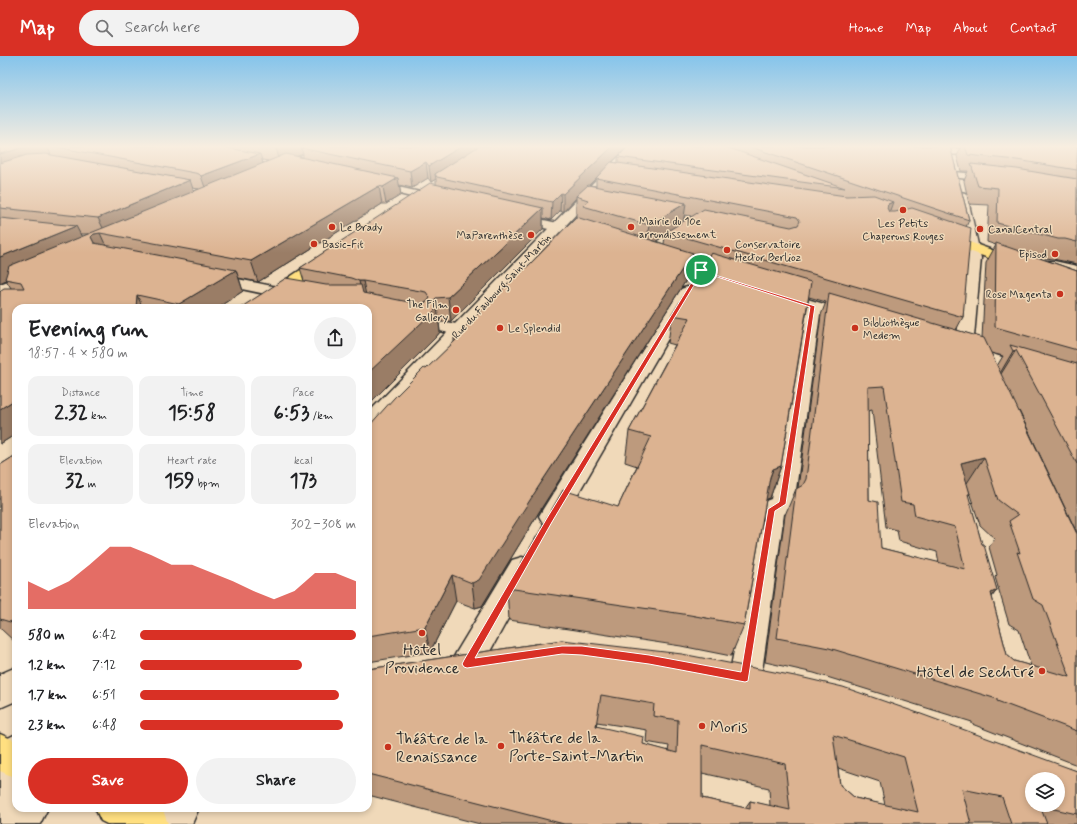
<!DOCTYPE html>
<meta charset="utf-8">
<style>
:root{--surface:#fff;--page:#f2f2f2;--text:#202124;--muted:#757577;--accent:#d93025}
body{margin:0;font-family:Mynerve,sans-serif;background:var(--page);color:var(--text);height:100vh;display:flex;flex-direction:column;font-size:15px;white-space:nowrap}
*{box-sizing:border-box;margin:0}
p{font-size:13px;color:var(--muted)}
.icon{flex:none;width:22px;height:22px;fill:none;stroke:currentColor;stroke-width:2;stroke-linecap:round;stroke-linejoin:round}
.map{position:relative;flex:1;overflow:hidden}
.details{position:absolute;left:12px;top:248px;width:360px;height:508px;display:flex;flex-direction:column;background:var(--surface);border-radius:12px;box-shadow:0 2px 6px #0003}
.details>*{flex:none}
.buttons{position:absolute;left:1025px;top:716px;display:grid;gap:8px}
.buttons a{display:grid;place-items:center;width:40px;height:40px;border-radius:50%;background:var(--surface);box-shadow:0 2px 6px #0003;font-size:20px}
.pin{position:absolute;display:grid;place-items:center;width:34px;height:34px;color:#fff;margin:-17px;border:2px solid #fff;border-radius:50%;box-shadow:0 1px 4px #0007}
.round{display:grid;place-items:center;flex:none;width:42px;height:42px;border-radius:21px;background:var(--page)}
.summary{display:flex;align-items:center;justify-content:space-between;height:68px;padding:0 16px}
h1{font-size:22px;font-weight:700;line-height:30px}
.metrics{display:grid;grid-template-columns:repeat(3,1fr);gap:6px;height:68px;padding:4px 16px}
.metrics div{display:grid;align-content:center;border-radius:10px;background:var(--page);text-align:center}
.metrics b{font-size:20px;font-weight:700}
.metrics small{font-size:11px;font-weight:400}
.metrics p{font-size:11px}
.chart{height:112px;padding:8px 16px}
.chart p{display:flex;justify-content:space-between}
.chart svg{width:100%;height:72px;margin-top:4px;fill:var(--accent);opacity:.7}
.button{display:flex;gap:8px;margin-top:auto;padding:8px 16px}
.button a{flex:1;height:46px;border-radius:24px;background:var(--accent);color:#fff;font-size:16px;font-weight:700;line-height:46px;text-align:center}
.button a+a{background:var(--page);color:var(--text)}
ul{padding:0 16px;list-style:none;font-size:13px}
li{display:grid;grid-template-columns:64px 48px 1fr;align-items:center;height:30px}
li i{height:10px;border-radius:5px;background:var(--accent)}
header{display:flex;align-items:center;gap:24px;box-sizing:border-box;height:56px;padding:0 20px;background:var(--accent);color:#fff}
header strong{font-size:19px}
nav{display:flex;gap:22px;margin-inline-start:auto;font-size:14px}
.search{width:280px;height:36px;background:var(--page);display:flex;align-items:center;gap:10px;box-sizing:border-box;padding:0 14px;border-radius:22px;color:var(--muted);font-size:15px}
.map>svg:first-child{display:block}
.lines{fill:none;stroke-linecap:round;stroke-linejoin:round}
.street-casing{stroke:#2b2b2b;stroke-width:3}
.secondary-casing{stroke:#2b2b2b;stroke-width:3}
.primary-casing{stroke:#2b2b2b;stroke-width:3}
.street{fill:#f0d9b9;fill-rule:evenodd}
.secondary{fill:#f0d9b9;fill-rule:evenodd}
.primary{fill:#ffdf80;fill-rule:evenodd}
.wall{fill:#bd9a7d;stroke:#2b2b2b;fill-rule:evenodd}
.shaded-wall{fill:#9a7d66;stroke:#2b2b2b}
.building{fill:#dcb391;stroke:#2b2b2b;fill-rule:evenodd}
.route{fill:#d93025;stroke:#fff;fill-rule:evenodd}
.poi-dot{fill:#c8321e;stroke:#f0d9b9;stroke-width:1.5}
.labels{text-anchor:middle;stroke-width:3;stroke-linejoin:round;paint-order:stroke}
.far-poi-label{font-size:11px;fill:#2b2b2b;stroke:#f0d9b9;text-anchor:start}
.far-street-label{font-size:11px;fill:#2b2b2b;stroke:#f0d9b9}
.near-poi-label{font-size:16px;fill:#2b2b2b;stroke:#f0d9b9;text-anchor:start}
</style>
<header>
<strong>Map</strong>
<div class="search"><svg class="icon" aria-label="search" viewBox="0 0 24 24"><circle cx="10" cy="10" r="6"/><path d="M15 15l6 6"/></svg>Search here</div>
<nav><a>Home</a><a>Map</a><a>About</a><a>Contact</a></nav>
</header>
<div class="map">
<svg width="1077" height="768" viewBox="0 0 1077 768">
<rect width="100%" height="100%" fill="#f0d9b9"/>
<filter id="ink" filterUnits="userSpaceOnUse"><feTurbulence type="fractalNoise" baseFrequency=".025" numOctaves="2"/><feDisplacementMap in="SourceGraphic" scale="8" xChannelSelector="R" yChannelSelector="G"/><feConvolveMatrix kernelMatrix="1 2 1 2 8 2 1 2 1" color-interpolation-filters="sRGB"/></filter>
<g filter="url(#ink)">
<g class="lines">
<defs>
<g id="street">
<path d="M923,93H988L993,96L988,99L920,98L918,96L920,94Z"/>
<path d="M955,116L995,120L1000,123L995,126L951,121L950,119Z"/>
<path d="M371,125L447,142L449,145L447,148L443,149L367,130L365,128L367,126Z"/>
<path d="M961,136L965,137L967,139L981,202L973,292L1077,324V336L961,300L955,295L967,202L955,139L957,137Z"/>
<path d="M513,157L584,173L586,176L584,179L579,180L509,164L507,161L509,158Z"/>
<path d="M662,198L733,220L736,223L733,226L728,228L657,205L655,202L657,199Z"/>
<path d="M1038,205H1054L1077,210V218L1054,214L1044,213L1032,215L1027,214L1025,211L1027,208Z"/>
<path d="M37,214L42,215L44,218L42,221L0,239V228Z"/>
<path d="M213,218L356,247L362,249L364,252H332L208,226L205,223L208,220Z"/>
<path d="M687,231L693,233L695,236L561,467L552,469L543,467L539,460L543,453L679,236L681,233Z"/>
<path d="M780,235L858,258L860,262L858,266L852,267L820,258L794,448L791,454L784,458L761,622L756,633L745,637L734,633L729,622L760,453L763,446L771,443L804,253L774,243L772,240L774,237Z"/>
<path d="M446,266L466,270L469,274L466,278L460,279L440,275L437,271L440,267Z"/>
<path d="M522,501L532,504L536,512L478,617L467,622L456,617L451,607L456,597L512,504Z"/>
<path d="M158,752H199L192,768H151Z"/>
</g>
<g id="secondary">
<path d="M629,90H639L376,375L368,377V357Z"/>
<path d="M16,611V645L0,652V618Z"/>
<path d="M16,678V752H48L40,768H0V687L4,684Z"/>
</g>
<g id="primary">
<path d="M941,176L1077,224V234L936,183L934,180L936,177Z"/>
<path d="M328,198L333,199L335,202L333,205L265,252H246L248,249L323,199Z"/>
<path d="M0,678L16,685V722L0,715Z"/>
<path d="M95,752H157L163,754L168,768H107L101,765Z"/>
</g>
</defs>
<use href="#street" class="street-casing"/>
<use href="#secondary" class="secondary-casing"/>
<use href="#primary" class="primary-casing"/>
<use href="#street" class="street"/>
<use href="#secondary" class="secondary"/>
<use href="#primary" class="primary"/>
</g>
<g class="wall">
<path d="M0,90H628L611,106L618,107V101L727,91V90H950L969,164L966,171L963,261L956,274L982,282L986,207L996,189L987,186L989,149L969,148L964,125L968,115H961L957,100L961,92H959L958,90H1077V208L1053,203L1046,202L1023,196L1077,215V477L1019,355L1077,478V709L972,668V666L814,617L765,606L785,459L796,433L798,432L821,259L826,246L809,241L781,410L770,442L766,444L744,569L731,600L681,590L509,564L507,532L618,451L637,410L625,406L629,375L675,289L668,287L672,259L703,209L692,206L690,218L539,456L482,550L475,552L456,545L430,596L368,606V371L454,286V282L507,229V228L529,209L576,161V142L563,156L560,155L551,164L543,162V173L451,265L439,266L440,276L436,281L368,349V252L304,225L300,212L436,129V123L431,126L428,122L412,132L399,129L401,139L386,148H382L258,226L239,222L243,235L217,252H16V378L0,388V236L11,232L6,224L0,227ZM303,98V101L298,100H299ZM262,104L268,105L263,107ZM596,122V130L589,129ZM192,132L199,133L194,135ZM685,159L691,160L684,165ZM80,178H88L82,181ZM665,180L664,188L656,185ZM991,297L1003,300L997,310ZM872,354L886,471L897,474L899,485L937,496L939,507L881,492L869,444L868,355ZM966,427L980,469L995,483L989,491L997,519L995,521L1009,568L1019,574L1031,610L1014,605L1007,599L992,541L997,534L982,488L968,440L970,438Z"/>
<path d="M16,399V587L0,572V409Z"/>
<path d="M562,584L1077,715V768H480L368,739V613ZM597,666L647,674L646,686L669,690L668,695L643,688L596,670ZM838,712L880,726L885,749L855,742L840,729ZM702,717L769,732L770,750L750,745L745,752L702,742Z"/>
</g>
<g class="shaded-wall">
<path d="M37,90H47L54,105L0,116V98L25,91Z"/>
<path d="M281,90H323L301,92L303,98L280,107L276,92Z"/>
<path d="M462,90H486L435,118L436,123L431,126L429,110Z"/>
<path d="M613,90H628L578,140H576V142L563,156V138Z"/>
<path d="M260,98L265,114L207,137L201,120Z"/>
<path d="M426,106L428,122L412,132L410,115Z"/>
<path d="M398,122L401,139L386,148L383,131Z"/>
<path d="M190,124L196,142L106,178L98,162Z"/>
<path d="M379,130L382,148L258,226L251,205Z"/>
<path d="M561,137L560,155L551,164L552,146Z"/>
<path d="M893,146L886,165L881,168L888,148Z"/>
<path d="M686,147L683,169L666,176L665,180L646,191L649,169Z"/>
<path d="M543,152V173L451,265L448,241Z"/>
<path d="M76,170L86,189L5,223L6,224L0,227V201Z"/>
<path d="M100,177L109,197L101,201L91,181L94,178Z"/>
<path d="M693,197L690,218L539,456L482,550L475,552L472,527L539,430Z"/>
<path d="M236,214L243,235L217,252H181L179,248Z"/>
<path d="M359,225H363L368,249H364Z"/>
<path d="M137,239L143,252H136Z"/>
<path d="M436,242L440,276L436,281L368,349V317Z"/>
<path d="M1016,294L1001,318L999,319L1013,295Z"/>
<path d="M13,345L16,349V378L0,388V353Z"/>
<path d="M984,401L967,427L944,433L961,407Z"/>
<path d="M781,410L770,442L762,445L773,413Z"/>
<path d="M452,519L456,545L430,596L425,571Z"/>
<path d="M997,534L976,560L991,537Z"/>
<path d="M16,563V571L10,566Z"/>
</g>
<g class="building">
<path d="M0,90H37L25,91L0,98Z"/>
<path d="M51,90H218L260,98L201,120L199,118L195,117Z"/>
<path d="M265,90H281L276,92Z"/>
<path d="M306,90H462L429,110L426,106L410,115L301,92Z"/>
<path d="M479,90H613L563,138L561,137L552,146L437,121L435,118Z"/>
<path d="M629,90H723L845,132L618,101Z"/>
<path d="M748,90H950L969,164Z"/>
<path d="M965,90H1077V114L1017,104L968,99Z"/>
<path d="M46,98L190,124L98,162L0,152V107L27,99Z"/>
<path d="M286,98L398,122L383,131L379,130L251,205L100,177L94,178L91,181L94,187L236,214L179,248L137,239L136,252H16V346L13,345L0,353V236L1,234L4,232H24L21,226L5,223L9,210Z"/>
<path d="M611,106L846,140L874,139L893,146L888,148L887,152L889,156H895L912,152L971,172L963,261L666,176L704,153L791,171L798,169L800,165L797,161L596,122Z"/>
<path d="M971,108L1017,113L1077,123V186L1065,183H1058L997,167L998,132L978,130Z"/>
<path d="M430,127L543,152L448,241L436,242L432,246L437,252L433,256L368,317V252H240L286,222L326,229H361L363,237L419,248L427,246L430,242L426,236L363,225H359L351,222L300,212Z"/>
<path d="M588,129L686,147L649,169L583,150L588,144L576,140Z"/>
<path d="M576,161L693,197L539,430L479,524L472,527L452,519L425,571L368,580V371L394,342L424,312L426,313L457,283L454,282L508,228H507L529,209Z"/>
<path d="M0,162L76,170L0,201Z"/>
<path d="M996,187L1077,215V294L995,271Z"/>
<path d="M711,197L811,226L781,410L773,413L770,421L744,569L690,559L507,532L563,434L618,451L651,381L629,375L690,262L672,259Z"/>
<path d="M829,237L984,282L1077,478V675L997,645V643L829,592L777,582L796,433L803,429L806,423ZM884,330L901,446L913,448L915,460L955,471L965,513L881,492L878,446L869,444L868,331ZM984,401L998,444L1018,459L1009,465L1020,497L1017,496L1033,543L1043,549L1070,621L1014,605L1007,599L991,537L997,534L984,489L982,488L968,438H970L961,407Z"/>
<path d="M1010,289L1077,308V408L1016,294L1013,295Z"/>
<path d="M16,399V563L10,566L0,563V546L2,545L0,544V409Z"/>
<path d="M562,584L682,598L800,621L843,631L921,658L1077,715V758L1040,750L1047,768H1011L1002,741L962,733L971,768H564L368,718V613ZM601,639L654,648L653,660L678,664L677,697L643,688L644,681L596,670ZM833,679L904,701L918,756L855,742L840,729ZM702,689L785,708L790,754L750,745V753L702,742ZM1032,723H1058V749H1032Z"/>
</g>
</g>
<linearGradient id="sky" x2="0" y2="1"><stop stop-color="#85c4eb"/><stop offset="0.46" stop-color="#f8eee0"/><stop offset="1" stop-color="#f8eee0" stop-opacity="0"/></linearGradient>
<rect width="1077" height="197" fill="url(#sky)"/>
<path class="route" d="M699,214L815,250L786,448L775,455L748,625L745,626L649,608L582,599L562,598L467,612L464,611L462,608L464,604L547,462ZM702,216L810,251L779,446L768,453L741,616L649,599L582,590H562L475,602L552,466Z"/>
<g class="poi-dot">
<circle cx="903" cy="154" r="4"/>
<circle cx="332" cy="171" r="4"/>
<circle cx="631" cy="171" r="4"/>
<circle cx="980" cy="173" r="4"/>
<circle cx="531" cy="179" r="4"/>
<circle cx="314" cy="188" r="4"/>
<circle cx="727" cy="194" r="4"/>
<circle cx="1055" cy="198" r="4"/>
<circle cx="1060" cy="238" r="4"/>
<circle cx="456" cy="254" r="4"/>
<circle cx="500" cy="272" r="4"/>
<circle cx="855" cy="272" r="4"/>
<circle cx="422" cy="577" r="4"/>
<circle cx="1042" cy="615" r="4"/>
<circle cx="702" cy="670" r="4"/>
<circle cx="501" cy="690" r="4"/>
<circle cx="388" cy="691" r="4"/>
</g>
<g class="labels">
<g class="far-poi-label">
<text x="639" y="169">Mairie du 10e<tspan x="639" dy="13">arrondissement</tspan></text>
<text x="903" y="171" text-anchor="middle">Les Petits<tspan x="903" dy="13">Chaperons Rouges</tspan></text>
<text x="340" y="175">Le Brady</text>
<text x="988" y="177">CanalCentral</text>
<text x="523" y="183" text-anchor="end">MaParenthèse</text>
<text x="322" y="192">Basic-Fit</text>
<text x="735" y="192">Conservatoire<tspan x="735" dy="13">Hector Berlioz</tspan></text>
<text x="1047" y="202" text-anchor="end">Episod</text>
<text x="1052" y="242" text-anchor="end">Rose Magenta</text>
<text x="448" y="252" text-anchor="end">The Film<tspan x="448" dy="13">Gallery</tspan></text>
<text x="863" y="270">Bibliothèque<tspan x="863" dy="13">Medem</tspan></text>
<text x="508" y="276">Le Splendid</text>
</g>
<g class="far-street-label">
<text transform="translate(501 230) rotate(-47)" y="4">Rue du Faubourg Saint-Martin</text>
</g>
<g class="near-poi-label">
<text x="422" y="599" text-anchor="middle">Hôtel<tspan x="422" dy="18">Providence</tspan></text>
<text x="1034" y="621" text-anchor="end">Hôtel de Sechtré</text>
<text x="710" y="676">Moris</text>
<text x="509" y="687">Théâtre de la<tspan x="509" dy="18">Porte-Saint-Martin</tspan></text>
<text x="396" y="688">Théâtre de la<tspan x="396" dy="18">Renaissance</tspan></text>
</g>
</g>
</svg>
<div class="buttons">
<a><svg class="icon" aria-label="layers" viewBox="0 0 24 24"><path d="M12 4l9 5-9 5-9-5zM3 14l9 5 9-5"/></svg></a>
</div>
<div class="pin" style="left:701px;top:214px;background:#1e9e55"><svg class="icon" aria-label="arrive" viewBox="0 0 24 24"><path d="M6 21V4h12l-3 4 3 4H6"/></svg></div>
<section class="details">
<div class="summary"><div><h1>Evening run</h1><p>18:57 · 4 × 580 m</p></div><a class="round"><svg class="icon" aria-label="share" viewBox="0 0 24 24"><path d="M12 15V3M7 8l5-5 5 5M5 13v7h14v-7"/></svg></a></div>
<div class="metrics">
<div><p>Distance</p><b>2.32<small> km</small></b></div>
<div><p>Time</p><b>15:58</b></div>
<div><p>Pace</p><b>6:53<small> /km</small></b></div>
</div>
<div class="metrics">
<div><p>Elevation</p><b>32<small> m</small></b></div>
<div><p>Heart rate</p><b>159<small> bpm</small></b></div>
<div><p>kcal</p><b>173</b></div>
</div>
<div class="chart"><p><span>Elevation</span>302–308 m</p>
<svg viewBox="0 0 160 44" preserveAspectRatio="none"><path d="M0 44V27L10 33L20 27L30 17L40 6L50 6L60 11L70 17L80 17L90 22L100 27L110 33L120 38L130 33L140 22L150 22L160 27V44z"/></svg>
</div>
<ul>
<li><b>580 m</b>6:42<i style="width:100%"></i></li>
<li><b>1.2 km</b>7:12<i style="width:75%"></i></li>
<li><b>1.7 km</b>6:51<i style="width:92%"></i></li>
<li><b>2.3 km</b>6:48<i style="width:94%"></i></li>
</ul>
<div class="button"><a>Save</a><a>Share</a></div>
</section>
</div>
